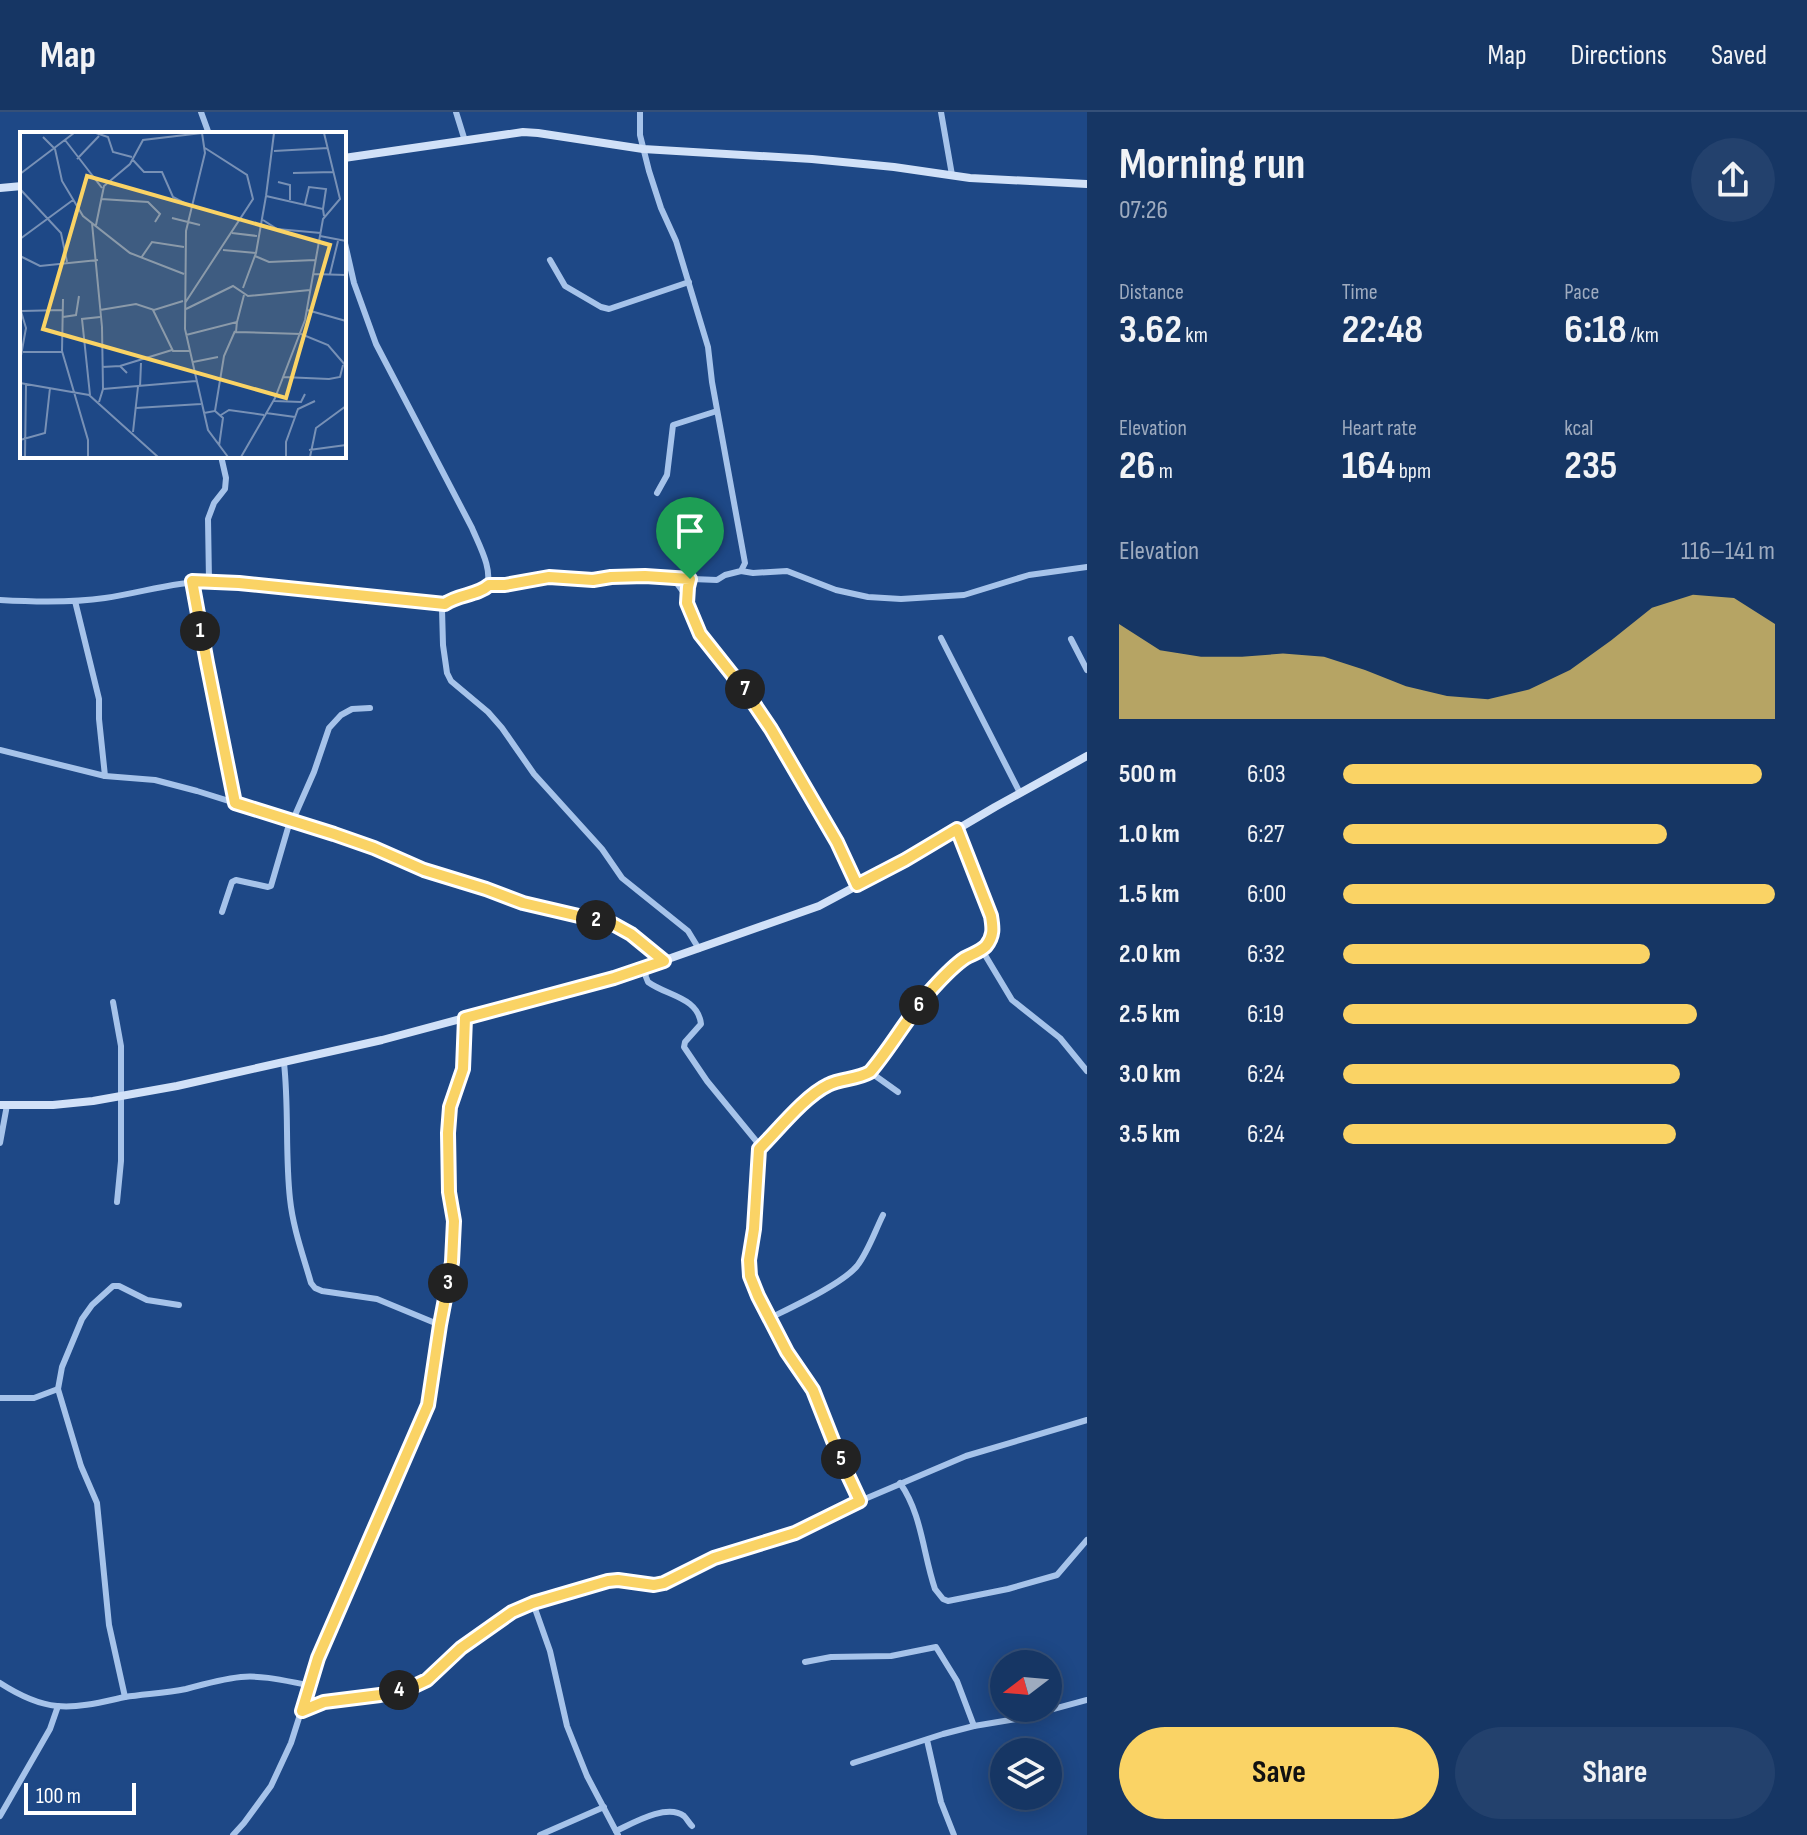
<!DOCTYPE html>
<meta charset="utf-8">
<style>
:root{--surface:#163664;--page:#23416d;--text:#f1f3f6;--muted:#9eabbf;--line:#355078;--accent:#fad365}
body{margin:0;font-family:"Sofia Sans Condensed",sans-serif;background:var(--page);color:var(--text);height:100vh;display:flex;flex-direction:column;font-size:30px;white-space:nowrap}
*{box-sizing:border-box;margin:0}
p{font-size:26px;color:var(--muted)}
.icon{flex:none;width:44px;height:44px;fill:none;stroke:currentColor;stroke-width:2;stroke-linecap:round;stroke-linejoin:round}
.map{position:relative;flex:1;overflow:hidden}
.side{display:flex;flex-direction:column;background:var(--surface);width:720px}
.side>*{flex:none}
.needle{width:52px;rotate:254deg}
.fabs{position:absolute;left:990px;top:1538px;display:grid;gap:16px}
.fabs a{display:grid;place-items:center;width:72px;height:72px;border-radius:50%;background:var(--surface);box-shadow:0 4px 20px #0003,0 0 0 2px var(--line);font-size:40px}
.scale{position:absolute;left:24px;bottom:20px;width:112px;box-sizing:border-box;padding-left:8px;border:4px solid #fff;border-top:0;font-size:22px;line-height:28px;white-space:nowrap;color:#fff;-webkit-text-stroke:6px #1e4886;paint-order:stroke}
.pin{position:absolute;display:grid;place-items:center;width:68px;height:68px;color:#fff;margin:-82px -34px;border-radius:50% 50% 50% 0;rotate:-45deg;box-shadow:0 0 8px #0007}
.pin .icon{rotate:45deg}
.km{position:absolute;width:40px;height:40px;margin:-20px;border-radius:50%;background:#222;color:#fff;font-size:22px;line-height:40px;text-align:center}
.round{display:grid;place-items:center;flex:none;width:84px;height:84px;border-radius:42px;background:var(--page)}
.head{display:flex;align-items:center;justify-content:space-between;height:136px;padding:0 32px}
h1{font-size:44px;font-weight:700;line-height:60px}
.figures{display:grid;grid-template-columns:repeat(3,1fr);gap:12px;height:136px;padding:8px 32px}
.figures div{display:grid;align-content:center}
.figures b{font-size:40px;font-weight:700}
.figures small{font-size:22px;font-weight:400}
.figures p{font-size:22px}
.chart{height:224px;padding:16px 32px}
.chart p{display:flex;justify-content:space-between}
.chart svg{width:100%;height:144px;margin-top:8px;fill:var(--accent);opacity:.7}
.button{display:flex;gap:16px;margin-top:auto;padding:16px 32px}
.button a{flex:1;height:92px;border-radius:48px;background:var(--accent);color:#111;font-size:32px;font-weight:700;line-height:92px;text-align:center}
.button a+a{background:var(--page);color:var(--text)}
ul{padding:0 32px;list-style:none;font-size:26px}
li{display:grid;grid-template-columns:128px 96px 1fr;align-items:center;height:60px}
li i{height:20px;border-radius:10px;background:var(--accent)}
header{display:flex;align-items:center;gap:48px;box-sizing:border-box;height:112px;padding:0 40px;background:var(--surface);border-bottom:2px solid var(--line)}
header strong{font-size:38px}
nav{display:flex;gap:44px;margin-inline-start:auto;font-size:28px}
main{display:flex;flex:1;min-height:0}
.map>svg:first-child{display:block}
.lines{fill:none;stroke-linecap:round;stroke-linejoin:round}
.minor{stroke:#a6c3ea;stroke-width:6}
.secondary{stroke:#d1e1f8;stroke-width:8}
.route-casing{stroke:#fff;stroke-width:16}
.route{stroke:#fad365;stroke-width:10}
.inset-road{fill:none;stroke:#7891b6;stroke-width:2}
.view{fill:#fad365;fill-opacity:0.15;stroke:#fad365;stroke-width:4}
.inset-edge{fill:none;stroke:#fff;stroke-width:4}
</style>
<header>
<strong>Map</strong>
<nav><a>Map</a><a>Directions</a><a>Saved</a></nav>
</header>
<main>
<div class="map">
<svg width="1087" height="1723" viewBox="0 0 1087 1723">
<rect width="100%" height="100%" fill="#1e4886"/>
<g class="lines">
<g class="minor">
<path d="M201,0L209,22"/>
<path d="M456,0L465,29"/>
<path d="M640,0V23L649,59L661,96L676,129L708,235L712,270L745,451L741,459L725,463L717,468L668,466"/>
<path d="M941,0L952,63"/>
<path d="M344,127L354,171L376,232L472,416C479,433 494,459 486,476L451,488L445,492L442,497L443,533L447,561L451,569L488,600L502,616L534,662L602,737L622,766L688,819L699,837"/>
<path d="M550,148L565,174L601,195L609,197L689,170"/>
<path d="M657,381L667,363L673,313L717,299"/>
<path d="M741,459L753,461L787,459L836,478L868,485L901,487L964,483L1029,463L1087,455"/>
<path d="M192,469L207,551L235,691"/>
<path d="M209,469L208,407L214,391L225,377L226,366L221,344"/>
<path d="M489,473H505L549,465L593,468L611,465L645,464L668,466L676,470L684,481L700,522L746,580L771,617L837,730L857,773"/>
<path d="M0,488C35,490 71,491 105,486C140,481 173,470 209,469L445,492"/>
<path d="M75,489L99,587V607L105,664"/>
<path d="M941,526L1020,681"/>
<path d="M1071,527L1087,558"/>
<path d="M0,638L105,664L155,668L197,679L334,722L374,736L424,758L486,777L523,791L613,812L631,822L664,849"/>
<path d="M292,710L314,660L329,616L341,603L352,597L370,596"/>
<path d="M222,800L232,770L236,768L268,775L271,774L290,709"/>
<path d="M982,838L1012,888L1060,926L1087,959"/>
<path d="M644,856L646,865L648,870C667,884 698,885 701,912L685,930L684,935L707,969L757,1030L759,1037V1053L754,1117L749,1148L750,1164L758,1184L787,1240L813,1278L839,1344L860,1389"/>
<path d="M113,890L121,934V1049L117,1090"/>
<path d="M284,951C289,996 285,1042 290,1087C293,1116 303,1143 311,1171L315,1176L322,1179L377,1187L440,1213"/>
<path d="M870,960L898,980"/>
<path d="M0,1031L7,993"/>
<path d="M759,1037L818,978L835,969L854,967L870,960L931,878L954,855L966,845L982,838L988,832L993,817L991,804L957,717"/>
<path d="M770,1206C792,1195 842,1172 857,1154C868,1140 875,1119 883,1103"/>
<path d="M0,1286H34L58,1277"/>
<path d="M900,1371C922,1402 923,1442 935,1477L943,1487L948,1489L1008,1477L1057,1463L1087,1428"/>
<path d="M533,1491L550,1539L567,1614L587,1664L618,1723"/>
<path d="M805,1550L831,1545L891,1544L936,1535L957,1569L974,1614"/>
<path d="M0,1571C17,1582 36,1592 57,1594C80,1596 102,1590 125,1585C145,1582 166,1581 186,1577C204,1572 222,1567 241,1565C263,1563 286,1569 308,1573"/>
<path d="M125,1585L109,1513L97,1391L81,1354L58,1277L62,1255L82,1207L92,1193L113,1174H119L147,1188L179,1193"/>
<path d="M302,1599L324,1590L380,1583L408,1577L427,1568L461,1536L512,1500L533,1491L608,1469L618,1468L654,1473L664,1471L714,1446L795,1421L860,1389L966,1344L1087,1308"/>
<path d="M927,1628L941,1690L954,1723"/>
<path d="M853,1651L943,1622L974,1614L1016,1607L1087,1588"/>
<path d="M0,1704L50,1617L58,1594"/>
<path d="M616,1719C633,1711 667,1691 684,1704C687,1707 689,1711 692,1714"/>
<path d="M233,1723L244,1711L271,1674L291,1631L318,1546L428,1293L440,1213L452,1150L454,1109L449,1080L448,1021L450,995L463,957L465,906"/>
<path d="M540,1723L604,1695"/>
</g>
<g class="secondary">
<path d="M344,46L523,20L538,21L643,37L812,47L894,55L970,66L1087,72"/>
<path d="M0,76L22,74"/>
<path d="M0,993H53L93,989L177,974L382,928L614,866L819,794L905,748L995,695L1087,644"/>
</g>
</g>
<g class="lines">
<defs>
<path id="route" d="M645,464L690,467L688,475L687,491L700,522L746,580L771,617L837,730L857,773L905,748L957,717L991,804C993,816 994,824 986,834C980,840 972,842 965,846C953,854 943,865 933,876C909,902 893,933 870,960C856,968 841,966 828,973C805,984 778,1018 759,1037L754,1117L749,1148L750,1164L758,1184L787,1240L813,1278L839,1344L860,1389L795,1421L714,1446L664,1471L654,1473L618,1468L608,1469L533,1491L512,1500L461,1536L427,1568L408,1577L380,1583L324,1590L302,1599L318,1546L428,1293L440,1213L452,1150L454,1109L449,1080L448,1021L450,995L463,957L465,906L614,866L664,849L631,822L613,812L523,791L486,777L424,758L374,736L334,722L235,691L207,551L192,469L239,471L445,492C458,482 477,484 489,473H505L549,465L593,468L611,465Z"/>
</defs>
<use href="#route" class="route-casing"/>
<use href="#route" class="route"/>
</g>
<g transform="translate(20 20)">
<rect width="326" height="326" fill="#1e4886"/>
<path class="inset-road" d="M76,1L88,5L93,20L112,25M182,1L185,21L166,99L165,197L188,298L208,325M23,5L35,17L42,49L63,84L110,121L164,142M45,8L82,56M254,19L308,16M57,27L79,4M112,27L124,40H142L153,65L170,74M273,41L313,40M0,42L54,1M258,50L270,53V68M0,57L41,101L47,130M246,64L254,1M81,67L128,70L140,82L135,90M285,72L289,55L306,57L303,77M152,86L180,93M243,88L257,97L301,101M72,91L82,195L83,257L79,270M76,93L84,54L110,32L123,8L182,1M212,101L237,104M300,104L326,109M0,107L53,68M203,118L236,121M0,124L20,134L78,128M235,124L249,130L295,128M121,126L132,110L164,115M293,142L326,143M310,142L318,109M223,156L236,121L246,64L303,77L304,84M43,167L42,219L68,308V325M165,171L233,67L227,43L185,16M0,176L6,196L0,229M166,177L213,154L228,164L290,158M80,178L116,172L134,178L163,169M133,178L153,219H170M287,178L326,189M2,179L43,178M43,185L56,183L59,164M217,189L216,200L281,202L308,213L326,234M166,203L217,190L224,163M3,220H42M173,230L198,225M100,234L152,218M82,235L100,234L107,241M263,245L309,247L320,245L323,233M0,251L69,263L138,325M120,255L121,231M83,257L176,249M70,263L62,187L80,185M254,269L281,270L285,262M116,276L181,272M195,279L203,286L199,314M184,281L195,279L204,224L215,199M246,281L275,285M201,283L209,278L244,283M113,300L118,255M0,308L25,301L30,256M289,318L326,313M5,325L6,251M221,325L255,266L285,188L303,87L320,67L304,1M266,325V310L278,277L295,269M290,325L296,296L326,274"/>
<path class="view" d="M67,44L310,113L266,266L23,197Z"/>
<rect width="326" height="326" class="inset-edge"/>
</g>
</svg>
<div class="fabs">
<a><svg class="needle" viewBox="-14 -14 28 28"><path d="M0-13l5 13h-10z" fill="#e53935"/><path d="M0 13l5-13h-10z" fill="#9eabbf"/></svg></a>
<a><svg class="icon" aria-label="layers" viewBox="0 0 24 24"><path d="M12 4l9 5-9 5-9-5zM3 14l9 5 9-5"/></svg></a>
</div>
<div class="scale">100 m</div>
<div class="pin" style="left:690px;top:467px;background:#1e9e55"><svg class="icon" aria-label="arrive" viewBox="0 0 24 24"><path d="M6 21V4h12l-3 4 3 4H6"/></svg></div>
<b class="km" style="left:200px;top:519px">1</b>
<b class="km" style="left:596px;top:808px">2</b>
<b class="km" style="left:448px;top:1171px">3</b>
<b class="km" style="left:399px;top:1578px">4</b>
<b class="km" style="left:841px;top:1347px">5</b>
<b class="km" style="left:919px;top:893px">6</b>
<b class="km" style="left:745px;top:577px">7</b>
</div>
<section class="side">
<div class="head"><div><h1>Morning run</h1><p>07:26</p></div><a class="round"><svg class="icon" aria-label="share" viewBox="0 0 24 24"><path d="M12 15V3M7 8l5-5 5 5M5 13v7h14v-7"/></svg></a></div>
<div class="figures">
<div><p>Distance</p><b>3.62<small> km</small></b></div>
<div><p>Time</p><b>22:48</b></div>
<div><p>Pace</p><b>6:18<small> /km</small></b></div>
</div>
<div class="figures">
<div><p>Elevation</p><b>26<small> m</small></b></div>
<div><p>Heart rate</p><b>164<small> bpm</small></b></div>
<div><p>kcal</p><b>235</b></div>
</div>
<div class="chart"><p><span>Elevation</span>116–141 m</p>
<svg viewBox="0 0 160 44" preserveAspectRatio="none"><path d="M0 44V15L10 23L20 25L30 25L40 24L50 25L60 29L70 34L80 37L90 38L100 35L110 29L120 20L130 10L140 6L150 7L160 15V44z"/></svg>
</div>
<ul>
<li><b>500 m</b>6:03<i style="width:97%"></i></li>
<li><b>1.0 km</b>6:27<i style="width:75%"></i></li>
<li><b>1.5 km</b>6:00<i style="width:100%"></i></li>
<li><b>2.0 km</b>6:32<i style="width:71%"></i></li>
<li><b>2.5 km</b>6:19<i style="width:82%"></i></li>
<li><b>3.0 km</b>6:24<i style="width:78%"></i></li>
<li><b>3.5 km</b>6:24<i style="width:77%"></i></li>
</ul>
<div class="button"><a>Save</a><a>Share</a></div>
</section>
</main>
